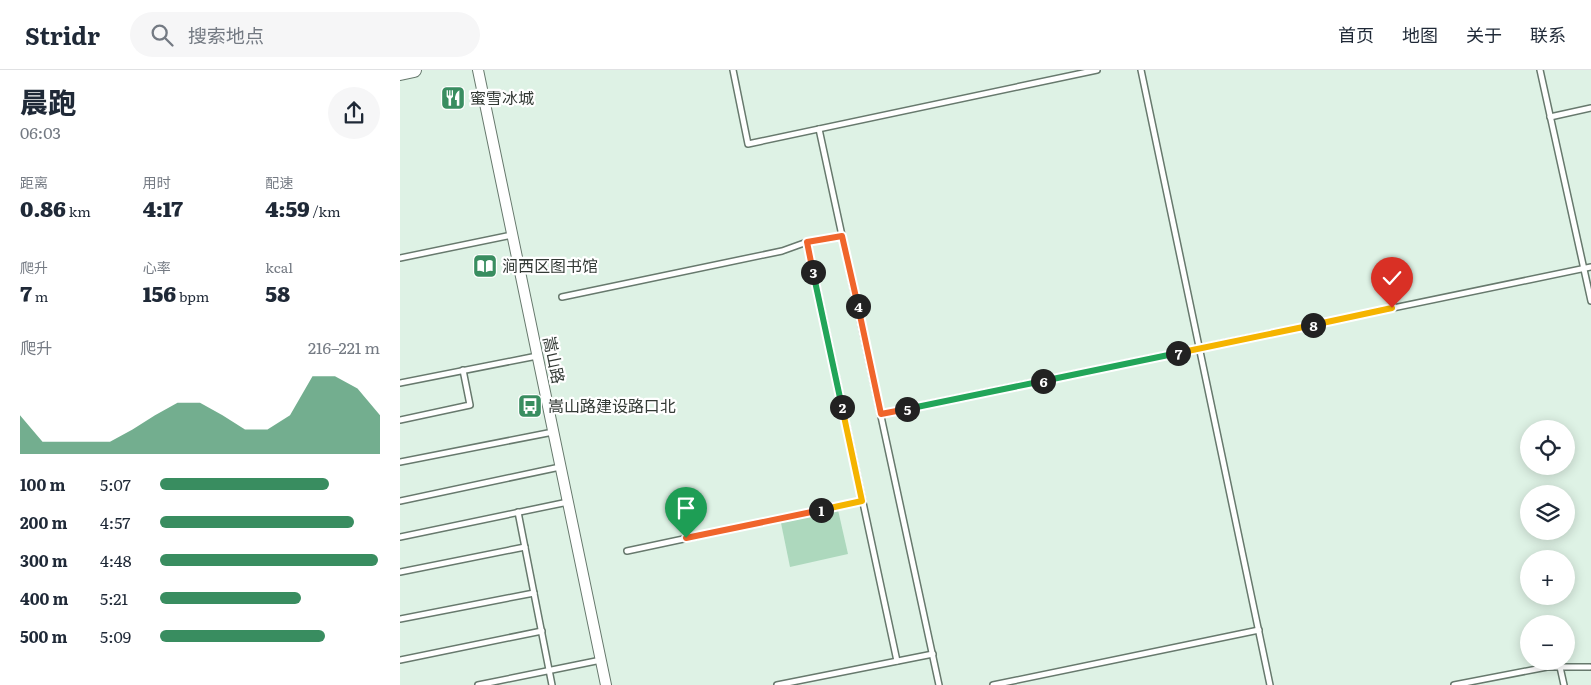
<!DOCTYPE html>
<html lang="zh">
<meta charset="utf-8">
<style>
:root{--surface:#fff;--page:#f6f6f7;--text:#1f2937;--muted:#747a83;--line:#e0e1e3;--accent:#398d60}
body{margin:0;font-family:Literata,"Noto Sans SC",serif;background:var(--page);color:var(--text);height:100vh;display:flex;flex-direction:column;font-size:19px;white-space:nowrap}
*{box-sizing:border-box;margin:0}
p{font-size:16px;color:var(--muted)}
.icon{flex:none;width:28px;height:28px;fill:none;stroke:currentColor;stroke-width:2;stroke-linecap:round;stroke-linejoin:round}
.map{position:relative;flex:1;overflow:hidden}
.panel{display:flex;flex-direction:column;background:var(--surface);width:400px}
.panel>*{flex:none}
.controls{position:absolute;left:1120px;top:350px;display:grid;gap:10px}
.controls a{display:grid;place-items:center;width:55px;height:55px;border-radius:50%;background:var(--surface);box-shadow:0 2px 12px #0003;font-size:25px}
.pin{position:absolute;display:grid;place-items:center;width:42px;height:42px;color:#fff;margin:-51px -21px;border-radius:50% 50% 50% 0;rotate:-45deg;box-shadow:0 0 5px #0007}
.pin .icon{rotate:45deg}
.km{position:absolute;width:25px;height:25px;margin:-12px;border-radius:50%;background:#222;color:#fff;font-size:14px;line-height:25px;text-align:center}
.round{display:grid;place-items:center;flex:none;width:52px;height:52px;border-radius:26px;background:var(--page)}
.head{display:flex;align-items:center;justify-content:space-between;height:85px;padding:0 20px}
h1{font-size:28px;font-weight:800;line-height:38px}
.metrics{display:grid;grid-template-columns:repeat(3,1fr);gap:8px;height:85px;padding:5px 20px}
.metrics div{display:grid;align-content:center}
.metrics b{font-size:21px;font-weight:800}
.metrics small{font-size:14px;font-weight:400}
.metrics p{font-size:14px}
.chart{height:140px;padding:10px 20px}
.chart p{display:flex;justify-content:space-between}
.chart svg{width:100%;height:90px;margin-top:5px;fill:var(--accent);opacity:.7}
ul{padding:0 20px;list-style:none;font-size:16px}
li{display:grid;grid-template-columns:80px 60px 1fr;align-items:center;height:38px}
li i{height:12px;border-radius:6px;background:var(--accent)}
header{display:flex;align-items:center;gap:30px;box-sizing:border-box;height:70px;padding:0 25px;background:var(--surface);border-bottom:1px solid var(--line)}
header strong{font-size:24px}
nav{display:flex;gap:28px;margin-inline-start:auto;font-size:18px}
.search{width:350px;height:45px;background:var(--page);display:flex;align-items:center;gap:12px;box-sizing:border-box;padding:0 18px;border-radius:28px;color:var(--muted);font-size:19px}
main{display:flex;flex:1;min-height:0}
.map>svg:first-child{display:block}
.green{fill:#add8bd}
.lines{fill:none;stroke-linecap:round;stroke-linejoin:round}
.lane-casing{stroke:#67796d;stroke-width:8}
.street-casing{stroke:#67796d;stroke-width:12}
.secondary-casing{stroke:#67796d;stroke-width:16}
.lane{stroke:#fff;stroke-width:5}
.street{stroke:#fff;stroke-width:10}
.secondary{stroke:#fff;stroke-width:14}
.split-1-casing{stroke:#fff;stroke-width:10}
.split-2-casing{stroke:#fff;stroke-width:10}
.split-3-casing{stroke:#fff;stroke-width:10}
.split-4-casing{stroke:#fff;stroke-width:10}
.split-5-casing{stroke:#fff;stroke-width:10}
.split-6-casing{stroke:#fff;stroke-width:10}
.split-7-casing{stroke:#fff;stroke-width:10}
.split-8-casing{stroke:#fff;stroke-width:10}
.split-9-casing{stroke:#fff;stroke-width:10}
.split-1{stroke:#f0652b;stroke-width:6}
.split-2{stroke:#f5b400;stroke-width:6}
.split-3{stroke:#22a559;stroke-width:6}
.split-4{stroke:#f0652b;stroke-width:6}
.split-5{stroke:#f0652b;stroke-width:6}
.split-6{stroke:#22a559;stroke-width:6}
.split-7{stroke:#22a559;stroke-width:6}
.split-8{stroke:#f5b400;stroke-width:6}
.split-9{stroke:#f5b400;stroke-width:6}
.labels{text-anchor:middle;stroke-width:4.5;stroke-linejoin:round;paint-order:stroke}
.poi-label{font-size:16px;fill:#333a35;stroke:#fff;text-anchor:start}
.street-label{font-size:16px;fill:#333a35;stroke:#fff}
</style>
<header>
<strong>Stridr</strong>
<div class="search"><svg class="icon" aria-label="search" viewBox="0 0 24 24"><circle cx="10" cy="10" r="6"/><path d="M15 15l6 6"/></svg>搜索地点</div>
<nav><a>首页</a><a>地图</a><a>关于</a><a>联系</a></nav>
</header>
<main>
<section class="panel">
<div class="head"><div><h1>晨跑</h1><p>06:03</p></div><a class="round"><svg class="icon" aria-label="share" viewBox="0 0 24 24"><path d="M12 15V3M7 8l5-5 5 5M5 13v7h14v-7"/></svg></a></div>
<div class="metrics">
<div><p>距离</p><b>0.86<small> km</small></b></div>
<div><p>用时</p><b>4:17</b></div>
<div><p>配速</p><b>4:59<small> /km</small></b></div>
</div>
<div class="metrics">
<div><p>爬升</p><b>7<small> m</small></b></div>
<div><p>心率</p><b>156<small> bpm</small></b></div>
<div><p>kcal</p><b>58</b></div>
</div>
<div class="chart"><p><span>爬升</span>216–221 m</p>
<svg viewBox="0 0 160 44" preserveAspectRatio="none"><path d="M0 44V25L10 38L20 38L30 38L40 38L50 32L60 25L70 19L80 19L90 25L100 32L110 32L120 25L130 6L140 6L150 12L160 25V44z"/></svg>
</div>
<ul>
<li><b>100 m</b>5:07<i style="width:77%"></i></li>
<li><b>200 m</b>4:57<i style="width:88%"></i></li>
<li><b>300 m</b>4:48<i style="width:99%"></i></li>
<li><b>400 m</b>5:21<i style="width:64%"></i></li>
<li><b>500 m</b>5:09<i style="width:75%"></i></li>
</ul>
</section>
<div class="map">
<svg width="1191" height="615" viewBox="0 0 1191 615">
<rect width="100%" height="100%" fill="#def2e5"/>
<path class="green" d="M438,440L448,484L390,497L381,453Z"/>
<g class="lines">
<defs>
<g id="lane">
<path d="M333,0L348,74L697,0"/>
<path d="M741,0L870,615"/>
<path d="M1140,0L1191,231"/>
<path d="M1150,47L1191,38"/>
<path d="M419,59L539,615"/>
<path d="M407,172L497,591"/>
<path d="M0,188L112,165"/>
<path d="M162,227L382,181L407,172L442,166"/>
<path d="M0,313L137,286"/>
<path d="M481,344L1191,197"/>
<path d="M0,350L70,335L63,300"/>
<path d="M0,392L153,362"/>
<path d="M0,431L160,397"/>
<path d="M118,442L152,615"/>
<path d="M0,467L168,432"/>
<path d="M227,481L462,431"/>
<path d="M0,502L125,477"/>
<path d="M0,549L134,523"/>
<path d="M0,590L142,561"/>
<path d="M1160,597L1164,615"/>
<path d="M78,615L201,590"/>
<path d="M377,615L533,584"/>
<path d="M593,615L859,560"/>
<path d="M1054,615L1147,597H1190"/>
</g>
<path id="street" d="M78,0L206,615"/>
<path id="secondary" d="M0,3L14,0"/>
</defs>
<use href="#lane" class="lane-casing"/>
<use href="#street" class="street-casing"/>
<use href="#secondary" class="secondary-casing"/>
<use href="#lane" class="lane"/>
<use href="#street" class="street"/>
<use href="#secondary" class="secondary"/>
</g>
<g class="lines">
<defs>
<path id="split-1" d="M286,468L421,440"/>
<path id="split-2" d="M421,440L462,431L442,337"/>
<path id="split-3" d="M413,202L442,337"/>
<path id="split-4" d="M413,202L407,172L442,166L458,236"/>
<path id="split-5" d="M458,236L481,344L507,339"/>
<path id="split-6" d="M507,339L643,311"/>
<path id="split-7" d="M643,311L778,283"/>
<path id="split-8" d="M778,283L913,255"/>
<path id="split-9" d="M913,255L992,238"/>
</defs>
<use href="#split-1" class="split-1-casing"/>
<use href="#split-2" class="split-2-casing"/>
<use href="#split-3" class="split-3-casing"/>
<use href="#split-4" class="split-4-casing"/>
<use href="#split-5" class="split-5-casing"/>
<use href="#split-6" class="split-6-casing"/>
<use href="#split-7" class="split-7-casing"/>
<use href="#split-8" class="split-8-casing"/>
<use href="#split-9" class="split-9-casing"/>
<use href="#split-1" class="split-1"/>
<use href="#split-2" class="split-2"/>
<use href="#split-3" class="split-3"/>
<use href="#split-4" class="split-4"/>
<use href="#split-5" class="split-5"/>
<use href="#split-6" class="split-6"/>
<use href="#split-7" class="split-7"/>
<use href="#split-8" class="split-8"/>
<use href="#split-9" class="split-9"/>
</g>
<defs>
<symbol id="restaurant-square" viewBox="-11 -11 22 22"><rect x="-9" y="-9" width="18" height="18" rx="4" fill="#398d60" stroke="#fff"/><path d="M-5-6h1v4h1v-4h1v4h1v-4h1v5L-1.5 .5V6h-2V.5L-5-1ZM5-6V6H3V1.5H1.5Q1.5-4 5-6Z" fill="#fff"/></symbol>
<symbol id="library-square" viewBox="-11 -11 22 22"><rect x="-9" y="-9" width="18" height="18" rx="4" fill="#398d60" stroke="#fff"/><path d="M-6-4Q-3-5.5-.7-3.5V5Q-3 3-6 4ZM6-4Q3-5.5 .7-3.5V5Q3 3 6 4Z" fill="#fff"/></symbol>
<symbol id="bus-square" viewBox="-11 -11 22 22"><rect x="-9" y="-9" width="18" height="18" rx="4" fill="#398d60" stroke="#fff"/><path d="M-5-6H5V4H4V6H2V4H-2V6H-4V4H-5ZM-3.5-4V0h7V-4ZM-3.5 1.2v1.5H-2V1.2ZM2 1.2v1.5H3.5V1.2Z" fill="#fff"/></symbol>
</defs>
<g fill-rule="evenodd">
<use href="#restaurant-square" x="39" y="14" width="28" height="28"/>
<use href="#library-square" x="71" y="182" width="28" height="28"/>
<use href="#bus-square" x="116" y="322" width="28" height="28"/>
</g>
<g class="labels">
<g class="poi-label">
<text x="70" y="34">蜜雪冰城</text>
<text x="102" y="202">涧西区图书馆</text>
<text x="148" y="342">嵩山路建设路口北</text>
</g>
<g class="street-label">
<text transform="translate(154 290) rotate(78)" y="6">嵩山路</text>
</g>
</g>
</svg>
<div class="controls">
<a><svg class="icon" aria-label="locate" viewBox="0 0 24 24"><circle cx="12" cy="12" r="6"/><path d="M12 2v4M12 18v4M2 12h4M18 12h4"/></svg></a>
<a><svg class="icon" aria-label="layers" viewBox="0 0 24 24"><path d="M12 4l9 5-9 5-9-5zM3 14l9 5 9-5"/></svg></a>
<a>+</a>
<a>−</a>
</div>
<div class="pin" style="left:286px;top:468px;background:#1e9e55"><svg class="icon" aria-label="arrive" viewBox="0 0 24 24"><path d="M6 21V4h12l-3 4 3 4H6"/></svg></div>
<div class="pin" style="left:992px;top:238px;background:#d93025"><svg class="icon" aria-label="check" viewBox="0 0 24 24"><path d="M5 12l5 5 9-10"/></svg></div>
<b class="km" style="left:421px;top:440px">1</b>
<b class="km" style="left:442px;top:337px">2</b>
<b class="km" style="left:413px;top:202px">3</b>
<b class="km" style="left:458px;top:236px">4</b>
<b class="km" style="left:507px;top:339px">5</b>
<b class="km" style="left:643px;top:311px">6</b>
<b class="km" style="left:778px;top:283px">7</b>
<b class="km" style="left:913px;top:255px">8</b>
</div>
</main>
